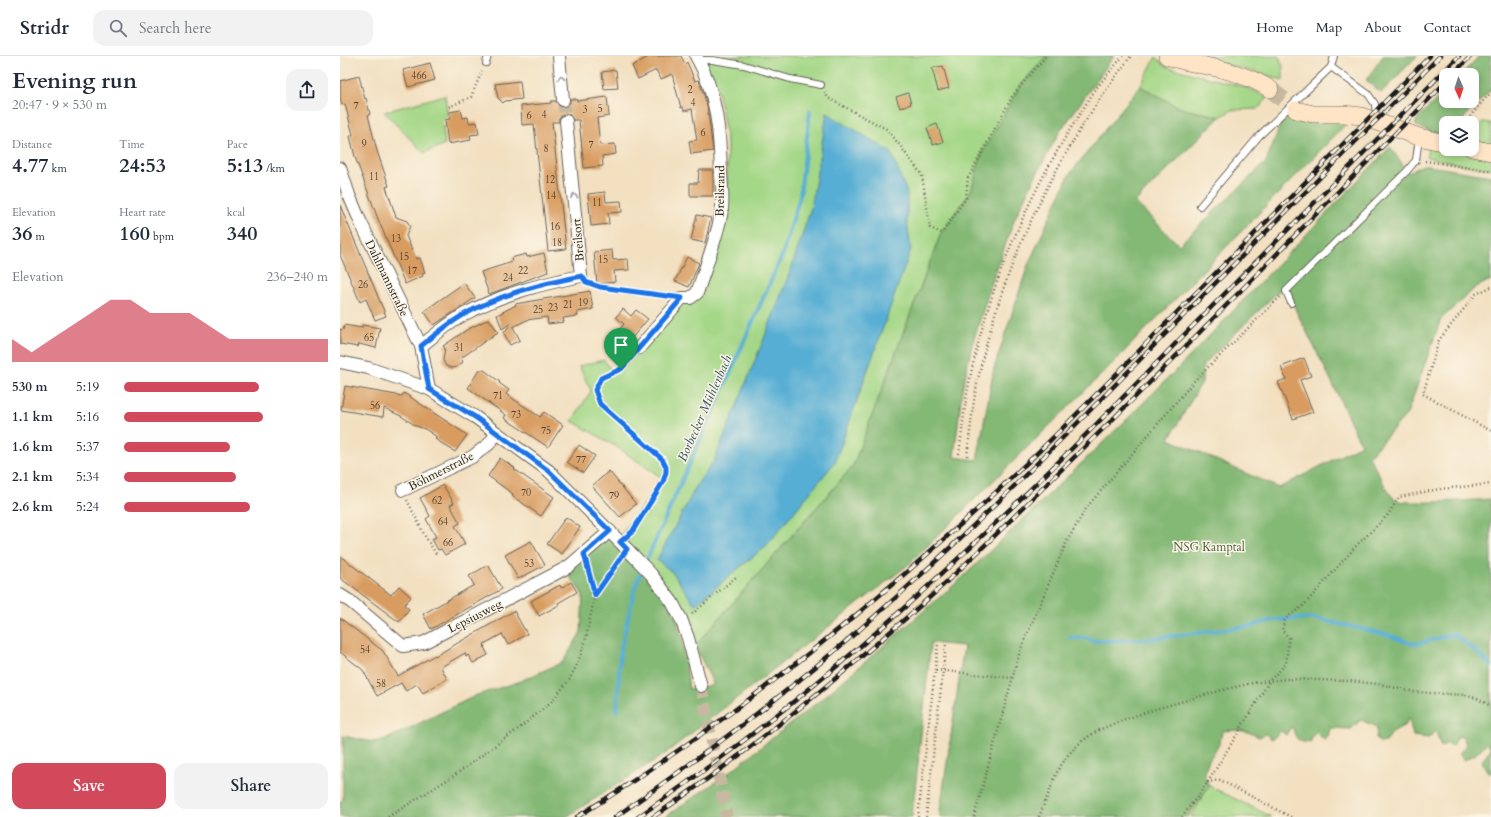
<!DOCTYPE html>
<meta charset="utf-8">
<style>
:root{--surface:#fff;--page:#f2f2f3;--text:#1f2937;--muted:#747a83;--line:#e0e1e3;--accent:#d1495b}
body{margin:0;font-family:Cardo,serif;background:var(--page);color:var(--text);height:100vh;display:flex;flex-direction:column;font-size:15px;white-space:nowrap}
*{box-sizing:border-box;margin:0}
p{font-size:13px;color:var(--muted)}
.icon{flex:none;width:22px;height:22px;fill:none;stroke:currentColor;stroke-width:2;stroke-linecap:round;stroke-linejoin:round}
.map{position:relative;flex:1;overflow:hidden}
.details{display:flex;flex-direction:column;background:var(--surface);width:340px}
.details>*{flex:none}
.needle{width:26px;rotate:177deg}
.controls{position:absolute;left:1099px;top:12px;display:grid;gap:8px}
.controls a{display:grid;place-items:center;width:40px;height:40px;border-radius:8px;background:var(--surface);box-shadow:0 2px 6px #0003;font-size:20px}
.pin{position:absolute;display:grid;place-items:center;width:34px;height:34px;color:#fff;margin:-41px -17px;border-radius:50% 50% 50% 0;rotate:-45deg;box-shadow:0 0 4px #0007}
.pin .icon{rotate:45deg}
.round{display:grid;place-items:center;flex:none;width:42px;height:42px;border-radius:12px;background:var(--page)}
.headline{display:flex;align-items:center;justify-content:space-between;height:68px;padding:0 12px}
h1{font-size:22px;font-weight:600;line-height:30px}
.figures{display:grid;grid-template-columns:repeat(3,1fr);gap:6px;height:68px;padding:4px 12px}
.figures div{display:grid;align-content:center}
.figures b{font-size:20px;font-weight:600}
.figures small{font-size:11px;font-weight:400}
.figures p{font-size:11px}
.chart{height:112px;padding:8px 12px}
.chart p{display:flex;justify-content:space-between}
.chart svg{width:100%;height:72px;margin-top:4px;fill:var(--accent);opacity:.7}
.action{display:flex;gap:8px;margin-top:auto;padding:8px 12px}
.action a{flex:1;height:46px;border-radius:12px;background:var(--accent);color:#fff;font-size:16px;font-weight:600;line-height:46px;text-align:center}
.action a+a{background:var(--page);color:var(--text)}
ul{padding:0 12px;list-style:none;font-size:13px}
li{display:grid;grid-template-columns:64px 48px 1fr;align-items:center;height:30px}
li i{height:10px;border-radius:5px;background:var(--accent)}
header{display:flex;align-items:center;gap:24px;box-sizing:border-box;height:56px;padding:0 20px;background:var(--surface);border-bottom:1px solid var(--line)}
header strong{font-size:19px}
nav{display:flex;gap:22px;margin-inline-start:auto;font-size:14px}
.search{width:280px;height:36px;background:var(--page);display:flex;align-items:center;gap:10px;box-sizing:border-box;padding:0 14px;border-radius:12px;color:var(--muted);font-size:15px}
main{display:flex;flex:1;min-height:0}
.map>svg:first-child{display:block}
.green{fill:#a4d787;stroke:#607a52}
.forest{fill:#83b874;stroke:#506a48;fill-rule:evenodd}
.water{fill:#57aed4;stroke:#3a6578}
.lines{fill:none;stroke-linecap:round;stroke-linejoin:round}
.stream{stroke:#57aed4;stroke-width:4}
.building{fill:#d89c60}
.street-tunnel{stroke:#c7b9a0;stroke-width:12;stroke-dasharray:12 6;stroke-linecap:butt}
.secondary-tunnel{stroke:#c7b9a0;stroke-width:17;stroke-dasharray:17 8;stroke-linecap:butt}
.lane-casing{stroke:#676156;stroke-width:8}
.street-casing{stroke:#676156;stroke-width:14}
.secondary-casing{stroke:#676156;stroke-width:18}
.path{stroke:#676156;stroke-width:2.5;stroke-dasharray:1 3;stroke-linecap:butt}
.lane{stroke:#fff;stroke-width:6}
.street{stroke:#fff;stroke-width:12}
.secondary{stroke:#ffe4c6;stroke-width:17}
.rail-casing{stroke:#1c1c1c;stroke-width:4.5}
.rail{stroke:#fcf5e5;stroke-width:3;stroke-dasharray:9;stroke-linecap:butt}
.oneway{stroke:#999}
.route-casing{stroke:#fff;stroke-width:8}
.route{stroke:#1a73e8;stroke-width:5}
.labels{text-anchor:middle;stroke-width:3;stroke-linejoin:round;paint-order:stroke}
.number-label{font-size:10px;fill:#4b3c2d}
.street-label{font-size:12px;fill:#1c1c1c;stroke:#fcf5e5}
.park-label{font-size:12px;fill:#4c5d41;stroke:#fcf5e5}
.water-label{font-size:13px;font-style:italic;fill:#345666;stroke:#fcf5e5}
</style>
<header>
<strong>Stridr</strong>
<div class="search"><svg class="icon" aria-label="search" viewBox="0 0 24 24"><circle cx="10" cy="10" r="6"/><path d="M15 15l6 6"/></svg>Search here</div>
<nav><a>Home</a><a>Map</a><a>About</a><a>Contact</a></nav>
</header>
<main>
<section class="details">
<div class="headline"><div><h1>Evening run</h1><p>20:47 · 9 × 530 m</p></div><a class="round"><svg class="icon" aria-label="share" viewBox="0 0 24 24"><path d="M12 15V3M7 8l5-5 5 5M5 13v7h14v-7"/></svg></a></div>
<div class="figures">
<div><p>Distance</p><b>4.77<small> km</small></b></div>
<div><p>Time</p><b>24:53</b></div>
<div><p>Pace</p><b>5:13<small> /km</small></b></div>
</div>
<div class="figures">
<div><p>Elevation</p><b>36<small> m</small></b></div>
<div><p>Heart rate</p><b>160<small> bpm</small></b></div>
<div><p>kcal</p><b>340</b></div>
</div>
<div class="chart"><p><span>Elevation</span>236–240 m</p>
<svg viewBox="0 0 160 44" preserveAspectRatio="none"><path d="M0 44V30L10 38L20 30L30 22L40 14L50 6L60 6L70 14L80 14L90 14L100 22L110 30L120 30L130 30L140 30L150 30L160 30V44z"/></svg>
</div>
<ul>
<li><b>530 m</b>5:19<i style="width:66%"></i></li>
<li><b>1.1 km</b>5:16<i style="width:68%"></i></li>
<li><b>1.6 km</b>5:37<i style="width:52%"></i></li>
<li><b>2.1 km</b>5:34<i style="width:55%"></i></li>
<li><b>2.6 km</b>5:24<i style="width:62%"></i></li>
</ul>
<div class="action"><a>Save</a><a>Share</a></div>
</section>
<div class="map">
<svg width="1151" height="761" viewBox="0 0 1151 761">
<rect width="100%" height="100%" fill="#fcf5e5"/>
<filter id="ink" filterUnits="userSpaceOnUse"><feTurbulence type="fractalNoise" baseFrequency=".025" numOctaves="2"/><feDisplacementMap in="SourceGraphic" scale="8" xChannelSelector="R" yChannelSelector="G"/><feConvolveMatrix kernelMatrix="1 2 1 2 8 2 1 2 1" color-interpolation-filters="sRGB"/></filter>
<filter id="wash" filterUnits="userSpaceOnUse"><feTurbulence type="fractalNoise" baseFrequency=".012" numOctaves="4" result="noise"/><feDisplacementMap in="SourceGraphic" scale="16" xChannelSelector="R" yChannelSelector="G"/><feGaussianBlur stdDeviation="0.9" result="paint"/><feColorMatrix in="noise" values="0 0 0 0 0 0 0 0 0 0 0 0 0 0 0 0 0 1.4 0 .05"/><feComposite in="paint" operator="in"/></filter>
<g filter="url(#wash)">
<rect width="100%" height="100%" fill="#f2e0c1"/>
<g class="green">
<path d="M360,0H706L680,30L642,97L631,135L601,177L513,410L355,590L278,482L309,442L322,422L277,391L232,365L251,335L239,310L264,304L272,315L296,290L341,249L352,244L387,131V88L383,61L378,35Z"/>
<path d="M856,0H939L943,11V24Z"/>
<path d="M816,1L827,11L908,32L928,41L918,53L892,54L880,61L840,52L800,30Z"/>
<path d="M105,39L108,61L102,63L105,88L84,97L44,56Z"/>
<path d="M1143,66L1151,67V89L1132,86V76Z"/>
<path d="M1090,89L1151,102V113L1124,109L1086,101Z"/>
<path d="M869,730L932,761H851Z"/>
</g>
<g class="forest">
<path d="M706,0H774L719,77L697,117L675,162L653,223L632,289L622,335L614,401L637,404L654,312L688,209L729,119L800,30L840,52L880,61L795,146L839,189L926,106L943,61L1010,64L775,305L568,509L322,700L226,761H0V746L3,743V680L33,686L47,683L137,639L178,626L223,606L241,576L243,539L225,514L270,477L330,547L342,581L349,633L374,629L355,590L513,410L601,177L631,135L642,97L680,30Z"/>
<path d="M1043,0H1077L1041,37L1026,24Z"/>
<path d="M1139,0H1151V34L1126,59L1122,67H1106V80L1093,77L1075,69L1077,63L1106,34V45H1132V19H1121Z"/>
<path d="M1050,91L1063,109L1068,117L1083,109L1151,120V224L1136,231L1101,263L1067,358L1029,400C1034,409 1048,439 1056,444C1065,449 1136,444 1151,443V716H1148L1142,705L1151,693L1147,687L1136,698L1124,704L1119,698L1126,689L1123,680L1117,681L1113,690L1107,687L1101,691L1096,675L1089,682L1073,680L1069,662L1065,669L1052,676L1047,685L1041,687L1036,683L1037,671L1021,664L1011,673L990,672L988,681L984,684L977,677L973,680L970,687C958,686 955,683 953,672H950L946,679L941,675L932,683L926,678L919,681C904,673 898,674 882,675L880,687L869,704L864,718L869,730L848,761H599L624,590L591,587L572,761H325L387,718L483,642L622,522L780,370L853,297ZM947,227L956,255L989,320L1021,389L939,432L829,383L862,326L863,309Z"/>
</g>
<path class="water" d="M487,57L551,96L567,137V166L571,193L495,406L428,488L355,549L332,516L317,504L358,427L374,405L423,285L451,213L471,152Z"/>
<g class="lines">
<g class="stream">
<path d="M730,582H745L754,585L801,584L911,570L932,564L973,562L1048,579L1073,588L1081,587L1114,578L1139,598L1151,610"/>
<path d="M277,656L280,596L296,528L442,200L460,140L470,55"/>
</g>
</g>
<g id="blocks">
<g class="building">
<path d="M310,0H341L345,8L347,6L355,25L359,24L367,49L373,95L351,98L349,85L357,84L352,53L344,55L343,51L341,52L332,18L321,23L316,14L298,23L292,10Z"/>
<path d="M90,7L95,24L68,31L63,14Z"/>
<path d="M603,10L609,32L598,35L592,12Z"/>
<path d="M276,14L278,32L264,33L262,16Z"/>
<path d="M19,20L25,43L26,42L30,58L28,59L37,95L49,130L46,131L56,161L67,165L70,170L66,180L76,203L80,202L85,217L82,218L83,220L65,228L38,163L15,101L10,80L13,79L5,48L2,49L0,42V25Z"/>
<path d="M180,25L182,43L165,45L163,47L158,42L155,28Z"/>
<path d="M568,37L571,48L560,52L556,41Z"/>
<path d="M267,41L269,60L257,62L260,89L275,88L276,98L262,100L263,110L244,112L239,64H233L229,58H225L219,62V66H212L226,193L208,195L194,68L182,69L181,50L211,47V45H216L220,51H224L230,47V43H236L237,45Z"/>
<path d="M121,54L123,62L128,61L129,67L137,66L139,78L130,79L131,84L108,88L105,64L110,63L109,56Z"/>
<path d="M597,68L603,86L593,89L587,72Z"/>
<path d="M359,114H373V140H350V127H358Z"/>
<path d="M265,136L266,146L281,145L282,156L268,157L269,168L251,170L248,138Z"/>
<path d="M0,149L46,260L35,264L26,243L20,246L0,199Z"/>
<path d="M357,159L371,162L365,187L351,184Z"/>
<path d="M272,194L273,204L288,203L289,214L274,215L275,226L257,228L254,196Z"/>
<path d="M204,197L208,216L149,238L141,216L172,206L171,202L186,198L187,201Z"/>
<path d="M347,201L359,207L349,231L335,225Z"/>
<path d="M124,227L135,242L94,269L84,255Z"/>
<path d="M250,235L253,253L237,256L238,260L223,262L224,266L208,268L207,261L187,264L173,271L180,284L170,289L164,277L171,267L162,273L157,259L176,249L175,248Z"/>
<path d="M283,253L291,260L296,254L308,263L290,284L279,274L284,268L276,261Z"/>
<path d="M149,263L158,276L121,302L123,306L117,311L112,312L106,310L103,304L105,292L103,290L128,273Z"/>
<path d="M4,269L22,272V269L40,272L36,292L19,288L18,291L0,288V273L3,274Z"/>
<path d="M964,302L971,320L960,324L973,356L953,363L938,326L946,323L941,311Z"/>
<path d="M139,314H144L160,326L159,327L169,334L166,338L200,361L204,356L223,369L208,391L164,362L166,359L128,332Z"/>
<path d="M5,330L62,340L64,337L127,379L115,396L95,383L97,381L85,373L76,370L61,360L44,352L43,361L1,354Z"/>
<path d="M239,389L255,400L243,417L227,406Z"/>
<path d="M160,402L175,412L174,413L214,441L201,460L172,440L173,438L148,420Z"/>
<path d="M269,415L296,448L280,461L252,430Z"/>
<path d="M103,429L114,447L110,449L120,467L115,470L125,488L105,499L101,493L98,494L92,483L96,481L86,463L90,460L80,442Z"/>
<path d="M226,461L240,471L222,498L207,488Z"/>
<path d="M191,485L205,509L178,523L165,499Z"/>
<path d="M0,500L51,539L59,530L71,541L64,549L69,553L59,566L0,522Z"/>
<path d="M148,509L162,533L91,573L83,558L134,529L129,520Z"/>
<path d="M231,526L237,536L218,547L219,549L199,560L191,545L220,529L221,532Z"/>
<path d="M174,555L187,578L168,589L162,578L144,588L145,590L144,591L148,599L133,607L128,599L126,601L125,597L101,611L107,623L83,637L77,628L66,635L61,627L37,640L23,614L0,596V562L43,595L58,620L95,599V600Z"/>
</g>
</g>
</g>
<g filter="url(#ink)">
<use href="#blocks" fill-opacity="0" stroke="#676156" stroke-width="1"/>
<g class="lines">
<g class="street-tunnel">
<path d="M223,44L226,65"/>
<path d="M361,630L387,761"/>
</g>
<path class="secondary-tunnel" d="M930,33L956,54"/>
<defs>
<g id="lane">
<path d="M359,4H372L404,9L450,23L481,29"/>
<path d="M146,7L148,0"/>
<path d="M991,11L1028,38L1035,48L1036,64"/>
<path d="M860,150L919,80L991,11L994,0"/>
<path d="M951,247L946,235L1067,115L1076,104L1079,82"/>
</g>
<g id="street">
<path d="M219,0L223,44"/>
<path d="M0,112L9,139L21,167L81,290L89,333"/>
<path d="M81,290C95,279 109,267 125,258C162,238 201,228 241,220L226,65"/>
<path d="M299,292L342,242H350L357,237C365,213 374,189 380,164C384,149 382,133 381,118C380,78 377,36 356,0"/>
<path d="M0,306L28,312L89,333L135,361L209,415L287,493L311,518L332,546L341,563L348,582L361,630"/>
<path d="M63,434L132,401L149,388L157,377"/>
<path d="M0,539L11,546L63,590L83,587L228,511L270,475"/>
</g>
<g id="secondary">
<path d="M827,0C839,5 853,7 866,10C888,14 911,21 930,33"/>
<path d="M956,54L973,58H1004L1021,60L1079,81L1106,87"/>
<path d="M1132,92L1151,96"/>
</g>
</defs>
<use href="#lane" class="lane-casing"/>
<use href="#street" class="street-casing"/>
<use href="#secondary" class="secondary-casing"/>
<g class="path">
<path d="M485,36L488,42L548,74L582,119L590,172L602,177L626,142L628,122L673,39L706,0"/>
<path d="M109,51L131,41L142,15"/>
<path d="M1125,67L1140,48L1151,37"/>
<path d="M1085,105L1151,115"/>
<path d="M249,227L275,234L329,241"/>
<path d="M1151,231L1136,238L1099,284L1083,338L1151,375"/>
<path d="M619,398C622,376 624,354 628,332C646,238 685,144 736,64C743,53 750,41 758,30C766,20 775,10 783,0"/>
<path d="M627,400C630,378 632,355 636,333C660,211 716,98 791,0"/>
<path d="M67,444L86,482L97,499"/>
<path d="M290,478C297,472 323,427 326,418C327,412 324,408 322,403L260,348L255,334L261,322L281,313L292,300"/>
<path d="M248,510L255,538"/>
<path d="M352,558L396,521"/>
<path d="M596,614L672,622"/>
<path d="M48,761L115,719L182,670L210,647L229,624L237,609L245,586L255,539L280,503"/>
<path d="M578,761L598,588"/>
<path d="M586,761L606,588"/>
<path d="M634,761L680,595L727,485L747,451L855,324L940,241"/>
<path d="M699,761L718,714L728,699L742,685L759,674L785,663L816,653L882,634L913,627L946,623L1008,625L1039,628L1074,636L1125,639L1136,642L1151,650"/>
<path d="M842,761L868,726"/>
<path d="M951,761L880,724L868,726L930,624L946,608L949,582L942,574L945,563L964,549L1017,489L1047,460L1059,441L1100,433L1151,428"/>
</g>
<use href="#lane" class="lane"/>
<use href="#street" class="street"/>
<use href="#secondary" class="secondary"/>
<defs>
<g id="rail">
<path d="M1112,19L1131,0"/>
<path d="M237,761C374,676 502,576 621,468C700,398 773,321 847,246C928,164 1009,82 1090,0"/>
<path d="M275,761C343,714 410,665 474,612C601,508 715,390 830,273C920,182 1010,91 1100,0"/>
<path d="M298,761C384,702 468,637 547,567C648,478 744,382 838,285C932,190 1025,95 1119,0"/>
<path d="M313,761C411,695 502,619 590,541C634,501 677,458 719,416C851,288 977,156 1106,26"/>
</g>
</defs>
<use href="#rail" class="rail-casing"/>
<use href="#rail" class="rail"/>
</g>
<defs><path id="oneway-chevron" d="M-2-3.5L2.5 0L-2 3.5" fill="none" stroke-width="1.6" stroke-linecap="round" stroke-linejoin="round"/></defs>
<g class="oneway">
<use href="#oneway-chevron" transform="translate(221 22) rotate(-96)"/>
<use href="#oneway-chevron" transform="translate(234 140) rotate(-96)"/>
</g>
</g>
<g class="lines" filter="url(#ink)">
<defs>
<path id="route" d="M242,220L246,226L260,231L342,242L281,313L261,322L255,334L260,348L322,403L326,411V416L323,426L292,476L280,486L287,493L255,539L244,498L270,475L209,415L135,361L89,333L81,290C95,279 109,267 125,258C161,238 201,228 242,220Z"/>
</defs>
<use href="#route" class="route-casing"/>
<use href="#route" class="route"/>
</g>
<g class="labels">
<g class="number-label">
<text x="79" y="23">466</text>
<text x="350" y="37">2</text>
<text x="353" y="50">4</text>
<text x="16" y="53">7</text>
<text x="260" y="56">5</text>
<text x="245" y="57">3</text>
<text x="204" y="62">4</text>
<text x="189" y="63">6</text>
<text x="363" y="80">6</text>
<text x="24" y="91">9</text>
<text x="251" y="92">7</text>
<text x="206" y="96">8</text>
<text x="34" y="124">11</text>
<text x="210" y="127">12</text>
<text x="211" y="143">14</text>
<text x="257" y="150">11</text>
<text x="215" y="174">16</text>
<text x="56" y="186">13</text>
<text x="217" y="190">18</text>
<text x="64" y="204">15</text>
<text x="263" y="207">15</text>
<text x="72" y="218">17</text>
<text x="183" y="218">22</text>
<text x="168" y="225">24</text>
<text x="23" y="232">26</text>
<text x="243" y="250">19</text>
<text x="228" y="252">21</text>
<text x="213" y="255">23</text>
<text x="198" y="257">25</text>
<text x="29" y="285">65</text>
<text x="119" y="295">31</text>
<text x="158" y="343">71</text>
<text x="35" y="353">56</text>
<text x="176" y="362">73</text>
<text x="206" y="378">75</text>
<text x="241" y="407">77</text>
<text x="186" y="440">70</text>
<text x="274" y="443">79</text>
<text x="97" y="448">62</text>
<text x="103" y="469">64</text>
<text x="108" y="490">66</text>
<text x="189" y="511">53</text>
<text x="25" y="597">54</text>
<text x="41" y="631">58</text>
</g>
<g class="street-label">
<text transform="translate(380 135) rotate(-89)" y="4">Breilsrand</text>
<text transform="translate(238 184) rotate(-95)" y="4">Breilsort</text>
<text transform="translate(47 222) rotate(64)" y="4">Dahlmannstraße</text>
<text transform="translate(101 415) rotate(-27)" y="4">Böhmerstraße</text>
<text transform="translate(135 560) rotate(-27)" y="4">Lepsiusweg</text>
</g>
<g class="park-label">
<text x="869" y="495">NSG Kamptal</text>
</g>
<g class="water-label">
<text transform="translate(364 352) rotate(-66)" y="5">Borbecker Mühlenbach</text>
</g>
</g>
</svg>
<div class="controls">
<a><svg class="needle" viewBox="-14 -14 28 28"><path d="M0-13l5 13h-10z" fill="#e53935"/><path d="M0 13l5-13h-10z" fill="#747a83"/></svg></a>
<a><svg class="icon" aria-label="layers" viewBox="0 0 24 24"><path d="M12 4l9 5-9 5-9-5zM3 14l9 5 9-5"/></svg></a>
</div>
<div class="pin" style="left:281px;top:313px;background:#1e9e55"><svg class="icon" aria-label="arrive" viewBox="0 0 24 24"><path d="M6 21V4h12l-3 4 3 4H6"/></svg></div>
</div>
</main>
